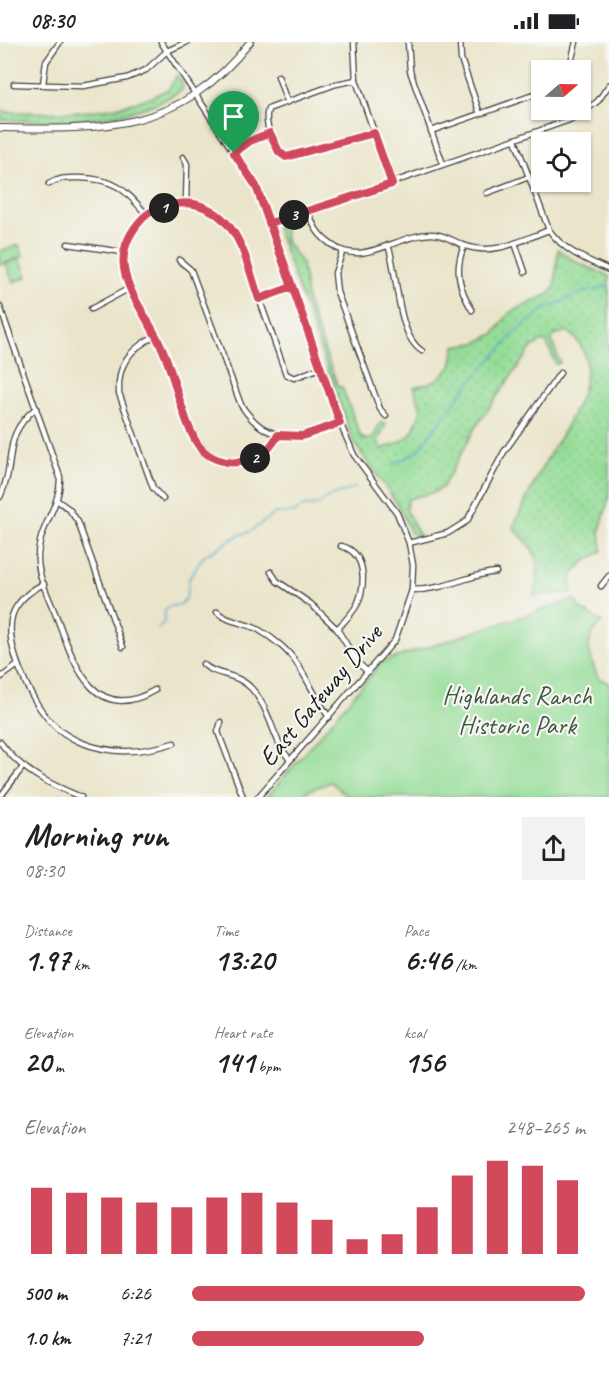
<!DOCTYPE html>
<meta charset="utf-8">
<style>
:root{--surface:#fff;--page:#f2f2f2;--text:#202124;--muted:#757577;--accent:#d1495b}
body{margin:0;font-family:Caveat,sans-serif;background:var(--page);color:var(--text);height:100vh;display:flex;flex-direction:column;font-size:22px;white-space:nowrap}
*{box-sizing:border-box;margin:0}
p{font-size:20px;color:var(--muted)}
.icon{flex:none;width:33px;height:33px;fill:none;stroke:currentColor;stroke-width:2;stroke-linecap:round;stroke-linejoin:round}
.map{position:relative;height:755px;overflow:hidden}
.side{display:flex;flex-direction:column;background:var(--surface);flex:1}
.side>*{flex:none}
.needle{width:39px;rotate:70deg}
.tools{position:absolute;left:531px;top:18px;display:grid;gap:12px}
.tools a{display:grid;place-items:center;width:60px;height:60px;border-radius:0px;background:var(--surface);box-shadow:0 2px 4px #0004;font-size:30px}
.pin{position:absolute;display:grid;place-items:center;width:51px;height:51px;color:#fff;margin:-62px -26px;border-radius:50% 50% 50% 0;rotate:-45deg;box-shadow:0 0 6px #0007}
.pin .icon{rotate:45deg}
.km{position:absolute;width:30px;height:30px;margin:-15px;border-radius:50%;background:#222;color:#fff;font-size:16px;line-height:30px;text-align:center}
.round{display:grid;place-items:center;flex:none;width:63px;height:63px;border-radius:0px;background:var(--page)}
.head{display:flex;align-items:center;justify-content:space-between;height:102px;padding:0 24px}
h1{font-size:33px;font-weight:800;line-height:45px}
.stats{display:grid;grid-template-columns:repeat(3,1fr);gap:9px;height:102px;padding:6px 24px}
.stats div{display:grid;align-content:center}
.stats b{font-size:30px;font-weight:800}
.stats small{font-size:16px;font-weight:400}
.stats p{font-size:16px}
.chart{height:168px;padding:12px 24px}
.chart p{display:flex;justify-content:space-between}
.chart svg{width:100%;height:108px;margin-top:6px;stroke:var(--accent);stroke-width:6}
ul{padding:0 24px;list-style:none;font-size:20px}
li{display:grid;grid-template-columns:96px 72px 1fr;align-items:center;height:45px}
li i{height:15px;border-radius:8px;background:var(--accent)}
.status{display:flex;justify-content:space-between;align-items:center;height:42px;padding:0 30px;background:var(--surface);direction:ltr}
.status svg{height:16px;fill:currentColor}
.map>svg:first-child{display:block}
.grass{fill:url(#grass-dots);stroke:#587c5a;stroke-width:1.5}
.green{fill:#95dd98;stroke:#587c5a;stroke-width:1.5}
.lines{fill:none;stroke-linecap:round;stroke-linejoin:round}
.stream{stroke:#50a8cd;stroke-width:1.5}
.minor-casing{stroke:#3b3a36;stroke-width:7}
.major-casing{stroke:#3b3a36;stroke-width:8}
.minor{stroke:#fff;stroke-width:4.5}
.major{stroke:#fff;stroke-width:6}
.route-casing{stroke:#fff;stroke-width:12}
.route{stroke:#d1495b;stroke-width:8}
.labels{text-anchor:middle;stroke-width:4.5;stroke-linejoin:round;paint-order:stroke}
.street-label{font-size:26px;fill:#1c1c1c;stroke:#f6f6f2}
.park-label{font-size:26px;fill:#405641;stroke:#f6f6f2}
</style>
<div class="status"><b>08:30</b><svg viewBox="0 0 49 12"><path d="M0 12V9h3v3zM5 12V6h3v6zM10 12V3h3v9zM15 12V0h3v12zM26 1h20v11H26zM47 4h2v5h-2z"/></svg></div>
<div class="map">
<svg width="609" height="755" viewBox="0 0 609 755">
<defs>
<pattern id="grass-dots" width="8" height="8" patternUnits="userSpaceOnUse" patternTransform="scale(1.5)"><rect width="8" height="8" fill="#95dd98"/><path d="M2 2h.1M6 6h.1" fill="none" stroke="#80bd82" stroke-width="1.8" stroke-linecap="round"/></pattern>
</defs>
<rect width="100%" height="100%" fill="#f6f6f2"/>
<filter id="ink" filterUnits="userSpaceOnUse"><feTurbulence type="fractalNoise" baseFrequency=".0167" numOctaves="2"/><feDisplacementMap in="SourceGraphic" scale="12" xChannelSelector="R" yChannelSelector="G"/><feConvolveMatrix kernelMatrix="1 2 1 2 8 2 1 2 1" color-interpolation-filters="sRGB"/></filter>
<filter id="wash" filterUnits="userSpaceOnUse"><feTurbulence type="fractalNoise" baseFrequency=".008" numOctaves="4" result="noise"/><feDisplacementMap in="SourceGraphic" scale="24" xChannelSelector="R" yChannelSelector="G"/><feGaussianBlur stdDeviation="1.35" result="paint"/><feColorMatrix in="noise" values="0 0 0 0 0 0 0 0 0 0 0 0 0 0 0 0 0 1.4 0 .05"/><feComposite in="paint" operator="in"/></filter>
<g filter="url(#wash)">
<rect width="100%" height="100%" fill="#eae5ca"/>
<g class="grass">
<path d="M177,33L183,42L182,48C125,83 65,79 0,78V67L7,70C66,71 115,74 169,47Z"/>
<path d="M280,182L284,183L285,198L302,222L308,262L338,345H342L361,395L367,398L373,396L380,381L386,382L378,399L381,407C409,399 413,395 421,367L414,345L435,339L451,325L455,304L476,301L494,292L509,271L549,252L555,245L558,207L576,220L609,234V457L600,488L602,509L584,520L571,535L572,550L533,554C543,518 538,512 513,485C525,461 536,435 550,412C574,373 609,316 566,289L553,294L552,299L560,321L556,322L547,301L542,299L531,306L475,386L443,445L435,450L408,457L406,468L420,494H415L411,491L398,463L354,401L277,187Z"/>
</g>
<g class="green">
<path d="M19,203L23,214L0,223V209Z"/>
<path d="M20,216L27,235L13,240L6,222Z"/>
<path d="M575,557L579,566L602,580C582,598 589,613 598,636L609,641V755H348L331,740L307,749L302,755H267L382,620Z"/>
</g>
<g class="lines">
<g class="stream">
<path d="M578,252L609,244"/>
<path d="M392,423L417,410L471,339L518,288L544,268L574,254"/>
<path d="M158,587L164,580L165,568L170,564L180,563L186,557L189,537L203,515L237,494L251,489L275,471H293L303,464L319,463C330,451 342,453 356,445"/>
</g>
</g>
</g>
<g filter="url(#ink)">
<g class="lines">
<defs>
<g id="minor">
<path d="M161,0L256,144L340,381L354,413L397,471L409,501L413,523L412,548L395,598L258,755"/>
<path d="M354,0L356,38L392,142"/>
<path d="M408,0L410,29L443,122"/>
<path d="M460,0L461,17L480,72"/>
<path d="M569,28L576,0"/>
<path d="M278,34L287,60"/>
<path d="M356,38L336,42L268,67C263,82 274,106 286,115L374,91"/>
<path d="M14,42L83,44L127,36L146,28L167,9L187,0"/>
<path d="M43,42L46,20L60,0"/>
<path d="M431,89L542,50"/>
<path d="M515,98L549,188C565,210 585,217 609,228"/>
<path d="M234,111L250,99L270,91"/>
<path d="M183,115L187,122L186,160"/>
<path d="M49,142C60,135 68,136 80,136C116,137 124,147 146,172"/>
<path d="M487,151L529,135"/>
<path d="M309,170C313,185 319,194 332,203C363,226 398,192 432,192C445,192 453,200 466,204C494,214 522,198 549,188"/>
<path d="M270,181L309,170L575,76L598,59L609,43"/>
<path d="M515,201L525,230"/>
<path d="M68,202L123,210"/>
<path d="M388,203C398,229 396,293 422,309"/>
<path d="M464,204C454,228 459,246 472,268"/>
<path d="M342,211L335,231L337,250L380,367L386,374"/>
<path d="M179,218L191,228L241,363C269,406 299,395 340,381"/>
<path d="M259,257L292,245"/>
<path d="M0,265L60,435C61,466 36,487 38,519C39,538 50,558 57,576C74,622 94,684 155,648"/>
<path d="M91,267L130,246"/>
<path d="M155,294C130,307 117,322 119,351L153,446L163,457"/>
<path d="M278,393C269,409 257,419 239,420C185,425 179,342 162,305C144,268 101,221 138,181C149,170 166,163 182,161C208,158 229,179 239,200L286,332L294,336L320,326"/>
<path d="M0,455C18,417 0,396 36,366"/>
<path d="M58,459L69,467L78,480L123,605"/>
<path d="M409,501L448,491L467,479L504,410L560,331"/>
<path d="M271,530L277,539L311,562L337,587L358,621L368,630"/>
<path d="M44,542C32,547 20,557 14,569C0,597 32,663 53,682C59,689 71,696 80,700C112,713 141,711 174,701"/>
<path d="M601,544L609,534"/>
<path d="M412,548C447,548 466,533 496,530"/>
<path d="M217,570C229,581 245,580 259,588C266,592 273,597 279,602C303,621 311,651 329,675"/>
<path d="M337,587C345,579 353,571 358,561C366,541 366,510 341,504"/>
<path d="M203,622C216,635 237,630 252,647C271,668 272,697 290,718"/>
<path d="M0,636L18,623"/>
<path d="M221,680L218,690L243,755"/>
<path d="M0,700C21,729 49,742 81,755"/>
<path d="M0,755L23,725"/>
</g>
<path id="major" d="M0,86C103,88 180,90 250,0"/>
</defs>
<use href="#minor" class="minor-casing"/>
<use href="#major" class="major-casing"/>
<use href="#minor" class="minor"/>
<use href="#major" class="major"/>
</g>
</g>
<g class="lines" filter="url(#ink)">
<defs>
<path id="route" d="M234,111L256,144L292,245L259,257C246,219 239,172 194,162C179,159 153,165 143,176C98,223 142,261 162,306C174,332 184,384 199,404C208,416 224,422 239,420C258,419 269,409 278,393L302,394L340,381L270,181L392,142L374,91L286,115L279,110L270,91L250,99L234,111"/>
</defs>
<use href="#route" class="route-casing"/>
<use href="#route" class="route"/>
</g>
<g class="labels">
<g class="street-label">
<text transform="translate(320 653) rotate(-50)" y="9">East Gateway Drive</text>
</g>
<g class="park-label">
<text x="517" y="662">Highlands Ranch<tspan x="517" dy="30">Historic Park</tspan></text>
</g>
</g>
</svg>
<div class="tools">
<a><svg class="needle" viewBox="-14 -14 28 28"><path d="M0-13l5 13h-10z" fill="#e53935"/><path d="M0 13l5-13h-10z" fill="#757577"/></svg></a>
<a><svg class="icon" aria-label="locate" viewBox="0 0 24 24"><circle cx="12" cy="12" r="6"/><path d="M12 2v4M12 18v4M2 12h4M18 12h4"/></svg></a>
</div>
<div class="pin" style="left:234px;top:111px;background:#1e9e55"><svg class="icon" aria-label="arrive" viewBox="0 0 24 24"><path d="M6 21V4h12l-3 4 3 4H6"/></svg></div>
<b class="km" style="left:164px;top:166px">1</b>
<b class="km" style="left:255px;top:416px">2</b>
<b class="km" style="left:294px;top:173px">3</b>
</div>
<section class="side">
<div class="head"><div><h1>Morning run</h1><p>08:30</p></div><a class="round"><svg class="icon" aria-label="share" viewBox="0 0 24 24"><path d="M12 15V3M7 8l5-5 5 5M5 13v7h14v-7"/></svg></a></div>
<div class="stats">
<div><p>Distance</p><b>1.97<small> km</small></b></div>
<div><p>Time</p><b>13:20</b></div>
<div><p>Pace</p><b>6:46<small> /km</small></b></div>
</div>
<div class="stats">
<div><p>Elevation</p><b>20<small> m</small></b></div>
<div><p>Heart rate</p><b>141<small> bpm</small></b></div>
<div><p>kcal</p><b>156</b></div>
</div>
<div class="chart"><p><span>Elevation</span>248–265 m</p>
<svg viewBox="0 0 160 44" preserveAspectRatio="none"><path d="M5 44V17M15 44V19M25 44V21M35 44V23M45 44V25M55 44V21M65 44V19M75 44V23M85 44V30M95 44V38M105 44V36M115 44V25M125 44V12M135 44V6M145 44V8M155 44V14"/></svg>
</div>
<ul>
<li><b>500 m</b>6:26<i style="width:100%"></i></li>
<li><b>1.0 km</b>7:21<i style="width:59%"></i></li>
</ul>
</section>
